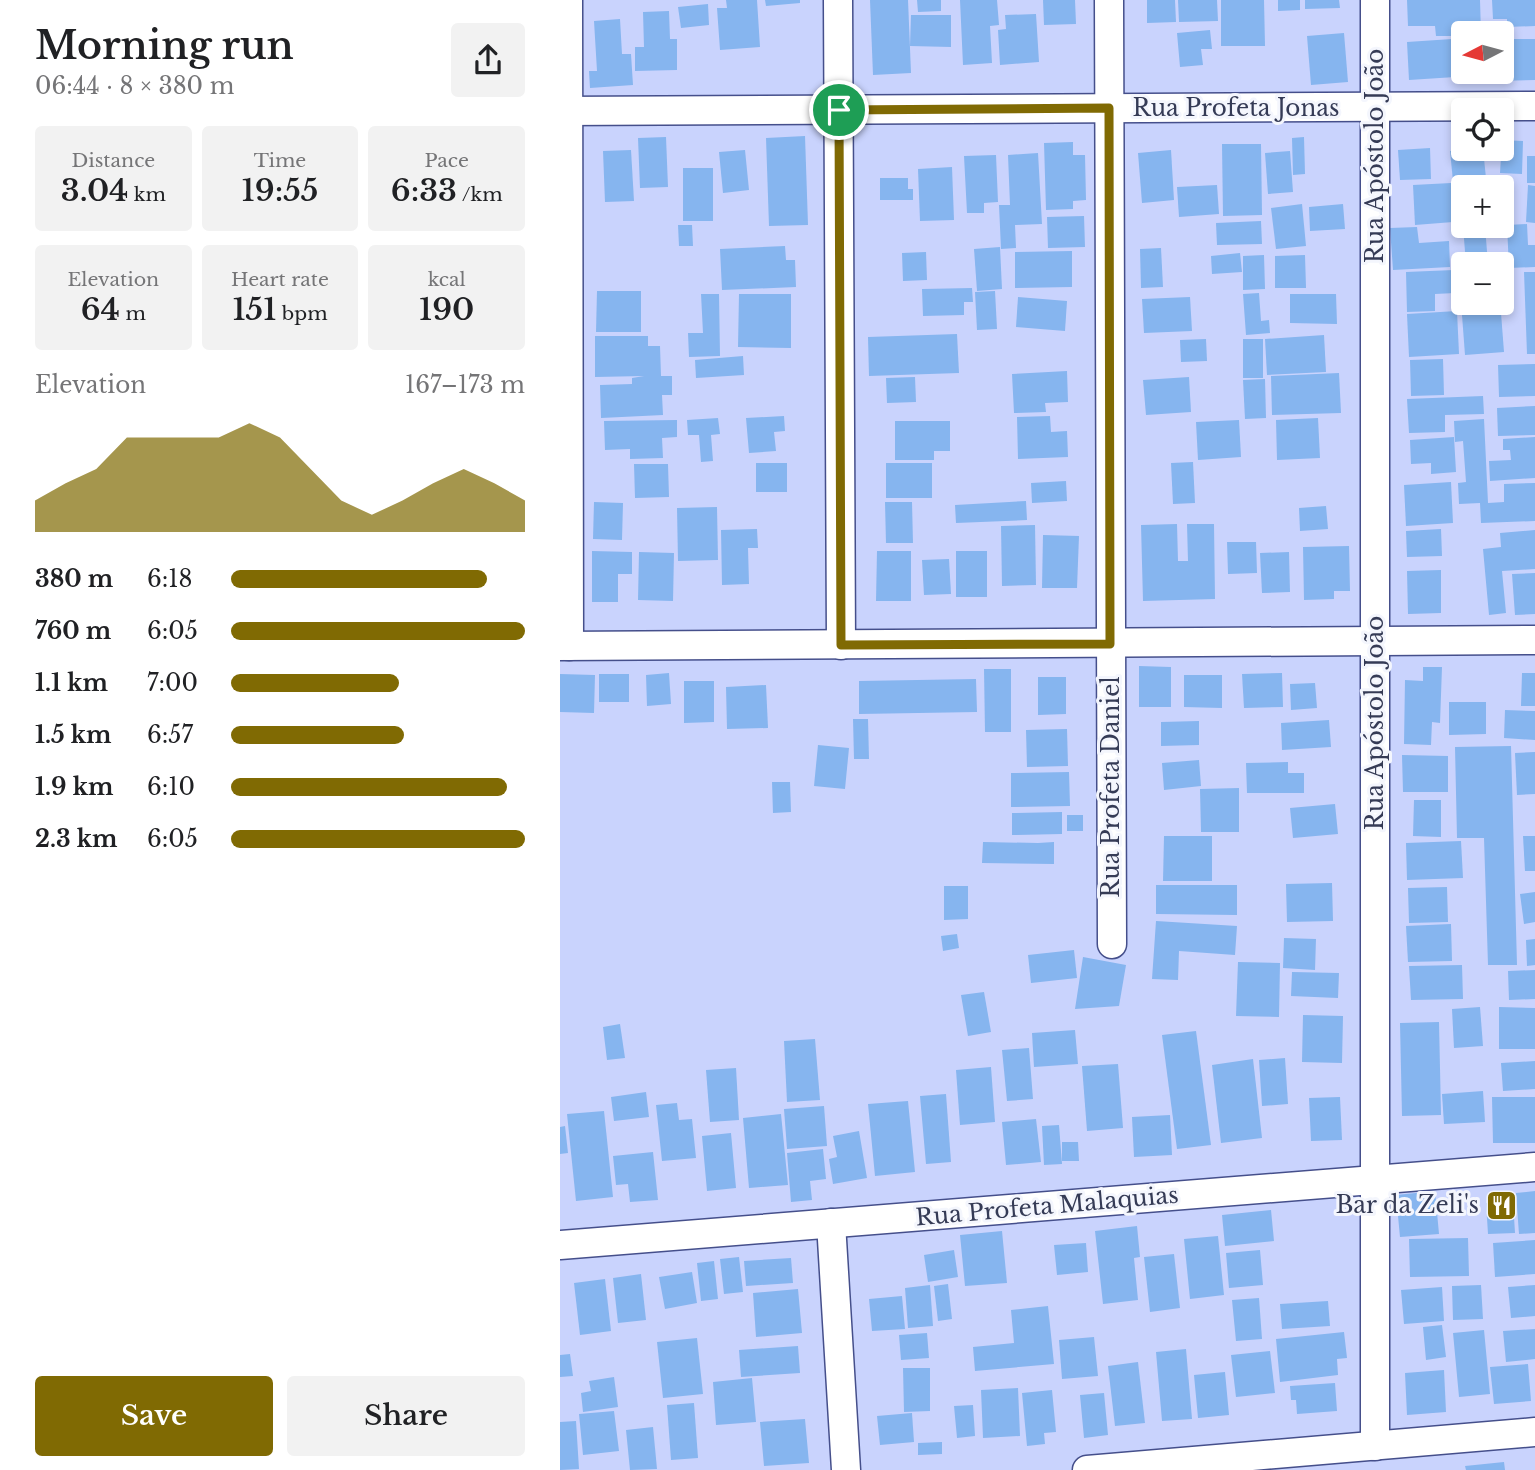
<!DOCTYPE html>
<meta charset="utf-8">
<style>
:root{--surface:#fff;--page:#f2f2f2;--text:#202124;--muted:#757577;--accent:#806a03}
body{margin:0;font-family:"Libre Baskerville",serif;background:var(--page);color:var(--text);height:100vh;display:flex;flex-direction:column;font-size:26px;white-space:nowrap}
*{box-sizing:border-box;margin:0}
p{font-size:23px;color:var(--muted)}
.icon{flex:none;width:38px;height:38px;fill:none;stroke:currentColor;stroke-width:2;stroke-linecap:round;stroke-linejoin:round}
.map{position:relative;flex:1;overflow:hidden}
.details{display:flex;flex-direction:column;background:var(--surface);width:560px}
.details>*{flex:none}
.needle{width:46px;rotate:264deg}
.buttons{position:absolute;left:891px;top:21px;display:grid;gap:14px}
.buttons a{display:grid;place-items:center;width:63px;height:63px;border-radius:7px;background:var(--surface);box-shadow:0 4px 10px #0003;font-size:35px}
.pin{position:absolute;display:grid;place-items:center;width:60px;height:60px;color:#fff;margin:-30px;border:4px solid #fff;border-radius:50%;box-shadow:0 2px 7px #0007}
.round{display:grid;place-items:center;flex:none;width:74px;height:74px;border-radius:7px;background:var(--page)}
.head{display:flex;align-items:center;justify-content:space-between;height:119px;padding:0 35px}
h1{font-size:38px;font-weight:600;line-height:52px}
.figures{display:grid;grid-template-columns:repeat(3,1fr);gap:10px;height:119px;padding:7px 35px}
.figures div{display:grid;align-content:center;border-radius:7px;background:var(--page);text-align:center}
.figures b{font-size:30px;font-weight:600}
.figures small{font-size:19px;font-weight:400}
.figures p{font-size:19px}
.chart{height:196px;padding:14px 35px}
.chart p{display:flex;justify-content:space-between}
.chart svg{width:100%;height:126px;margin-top:7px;fill:var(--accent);opacity:.7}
.button{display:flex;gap:14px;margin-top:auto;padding:14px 35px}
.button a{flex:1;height:80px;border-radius:7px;background:var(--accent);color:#fff;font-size:28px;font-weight:600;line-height:80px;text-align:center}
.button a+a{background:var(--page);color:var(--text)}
ul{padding:0 35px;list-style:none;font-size:23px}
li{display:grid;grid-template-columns:112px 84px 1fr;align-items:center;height:52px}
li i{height:18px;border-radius:9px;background:var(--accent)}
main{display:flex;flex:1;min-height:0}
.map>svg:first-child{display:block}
.building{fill:#86b5ef}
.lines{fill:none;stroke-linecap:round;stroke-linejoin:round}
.minor-casing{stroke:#454f8b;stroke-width:31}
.minor{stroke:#fff;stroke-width:28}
.route-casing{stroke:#fff;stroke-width:14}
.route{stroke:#806a03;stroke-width:9}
.labels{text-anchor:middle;stroke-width:6;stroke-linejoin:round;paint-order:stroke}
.street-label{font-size:23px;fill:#353b56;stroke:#f4f6fd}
.poi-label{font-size:23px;fill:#353b56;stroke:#f4f6fd;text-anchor:end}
</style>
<main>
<section class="details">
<div class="head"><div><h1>Morning run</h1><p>06:44 · 8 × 380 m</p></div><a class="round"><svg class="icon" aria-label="share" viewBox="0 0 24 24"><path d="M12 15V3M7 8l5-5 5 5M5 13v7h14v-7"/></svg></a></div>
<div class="figures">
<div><p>Distance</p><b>3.04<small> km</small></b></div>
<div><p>Time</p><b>19:55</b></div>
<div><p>Pace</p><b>6:33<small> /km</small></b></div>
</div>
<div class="figures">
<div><p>Elevation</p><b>64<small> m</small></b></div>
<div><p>Heart rate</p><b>151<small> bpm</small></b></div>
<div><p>kcal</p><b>190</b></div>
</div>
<div class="chart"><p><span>Elevation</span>167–173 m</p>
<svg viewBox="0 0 160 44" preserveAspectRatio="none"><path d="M0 44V33L10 27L20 22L30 11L40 11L50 11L60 11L70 6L80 11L90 22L100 33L110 38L120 33L130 27L140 22L150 27L160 33V44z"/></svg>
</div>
<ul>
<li><b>380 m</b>6:18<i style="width:87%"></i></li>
<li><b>760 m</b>6:05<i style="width:100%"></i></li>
<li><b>1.1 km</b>7:00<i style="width:57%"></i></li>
<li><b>1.5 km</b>6:57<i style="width:59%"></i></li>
<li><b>1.9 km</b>6:10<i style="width:94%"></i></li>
<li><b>2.3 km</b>6:05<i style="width:100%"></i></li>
</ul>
<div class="button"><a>Save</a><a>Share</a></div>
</section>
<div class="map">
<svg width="975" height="1470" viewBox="0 0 975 1470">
<rect width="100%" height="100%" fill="#c9d3fd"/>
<g class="building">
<path d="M166,0H197L200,47L160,50L157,8H167Z"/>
<path d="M205,0H240V3L206,6Z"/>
<path d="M310,0H348L351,73L313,75Z"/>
<path d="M357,0H381V11L358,12Z"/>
<path d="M400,0H437L439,25L430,26L432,63L403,65Z"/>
<path d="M483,0H515L516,24L484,25Z"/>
<path d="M587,0H615L616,22L587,23Z"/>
<path d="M618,0H657L658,21L619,22Z"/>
<path d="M661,0H704L705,46H661Z"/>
<path d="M718,0H740V10L718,11Z"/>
<path d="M745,0H779L780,8L745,9Z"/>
<path d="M847,0H920L921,33H903V36H876L875,26H848Z"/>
<path d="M932,0H975V26L947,27V19H933Z"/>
<path d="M148,4L149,25L121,28L118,7Z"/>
<path d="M109,11L110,39H117V70L75,71V47H84L83,12Z"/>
<path d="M476,14L479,62L440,65L438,30L446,29L445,15Z"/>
<path d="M351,15H391V47L350,46Z"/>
<path d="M60,19L62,54H71L73,85L30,88L29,71H37L34,21Z"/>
<path d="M650,30L652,49H641L643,65L620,67L617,33Z"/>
<path d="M784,33L788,82L751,85L747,36Z"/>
<path d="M892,39L895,77L849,80L847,42Z"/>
<path d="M942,39H975V80L935,81V72H942Z"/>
<path d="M245,136L248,225L209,226L206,138Z"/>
<path d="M106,137L108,187L80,188L78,138Z"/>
<path d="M744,137L745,174L733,175L732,138Z"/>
<path d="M942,140L963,141L962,174L940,173Z"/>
<path d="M513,142V155H525L526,200L513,201V209L486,210L484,143Z"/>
<path d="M662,144H701L702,215L663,216Z"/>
<path d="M870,148L871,179L840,180L838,150Z"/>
<path d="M923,149L926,178L893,181L890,151Z"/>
<path d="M71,150L74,201L45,202L43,151Z"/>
<path d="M185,150L189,190L163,193L159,152Z"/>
<path d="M611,150L614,200L582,203L578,153Z"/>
<path d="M730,151L733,192L708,194L705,153Z"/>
<path d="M478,153L482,224L455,225L456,248L441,249L439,205H450L448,155Z"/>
<path d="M436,155L438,202L424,203V213H407L404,156Z"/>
<rect x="967" y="156" width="8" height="27"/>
<path d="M392,167L394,220L360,221L358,169Z"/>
<rect x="123" y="168" width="30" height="53"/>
<path d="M320,178H348V189H353V200H320Z"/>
<path d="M891,183L893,222L855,225L853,185Z"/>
<path d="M946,183L949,223H942V187H929V185Z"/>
<path d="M657,185L659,214L619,217L617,187Z"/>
<path d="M968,185L975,186V223L966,222Z"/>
<path d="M742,204L746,246L716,249L711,208Z"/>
<path d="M783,204L785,229L750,231L749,207Z"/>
<path d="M524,216L525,247L488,248L487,217Z"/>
<path d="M701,221L702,244L657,245L656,223Z"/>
<path d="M967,224L968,245H975V267L949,268L947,225Z"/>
<path d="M118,225H132L133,246H119Z"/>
<path d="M903,226H925L928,264H906Z"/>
<path d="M857,227L859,243L889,241L890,267L833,270L830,228Z"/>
<path d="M225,246L226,260H235L236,287L162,290L160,249Z"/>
<path d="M440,247L442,289L417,291L414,249Z"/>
<path d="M601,248L603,287L581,288L580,249Z"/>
<path d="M512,251V287L455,288V252Z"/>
<path d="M366,252L367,280L343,281L342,253Z"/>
<path d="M680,253L682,272L652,274L651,256Z"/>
<path d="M704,255L705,289L683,290V256Z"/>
<path d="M745,255L746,288H715V256Z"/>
<path d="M894,270L895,293L875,294V311L847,312L846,272Z"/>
<path d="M964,272H975V354H967Z"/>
<path d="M412,288L413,302H404V315L363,316L362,289Z"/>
<path d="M37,291H81V332H36Z"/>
<path d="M435,291L437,329L417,330L415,292Z"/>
<path d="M699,293L701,321L709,320L710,333L686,335L683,294Z"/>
<path d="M141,294H159L160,356L129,357L128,333H143Z"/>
<path d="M179,294H231V348L178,347Z"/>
<path d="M730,294H776L777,324L730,323Z"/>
<path d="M458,297L507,301L505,331L456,327Z"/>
<path d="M630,297L632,331L584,333L582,299Z"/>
<path d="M897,311L899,354L849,357L847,314Z"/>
<path d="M941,313L944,352L905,355L902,315Z"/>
<path d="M397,334L399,373L309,376L308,337Z"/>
<path d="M764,335L766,372L707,375L705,339Z"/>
<path d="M35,336H88V346H100L101,376H112V395H102L103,415L41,418L40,385L72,384V378L84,376L35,377Z"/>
<path d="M646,339L647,361L621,362L620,340Z"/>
<rect x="683" y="339" width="20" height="39"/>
<path d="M183,356L184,375L136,378L135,360Z"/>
<path d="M883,359L884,395L851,396L850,360Z"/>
<path d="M975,364V396L939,397L938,365Z"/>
<path d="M507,371L508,402L485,403L486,412L454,413L452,374Z"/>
<path d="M779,373L781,413L712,415L711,376Z"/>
<path d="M355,377L356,402L327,403L326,378Z"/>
<path d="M629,377L631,412L586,415L583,380Z"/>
<path d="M705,379L706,418L685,419L683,380Z"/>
<path d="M923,396L924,414L885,415V432L849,433L847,399Z"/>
<path d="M975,406V435L938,436L937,408Z"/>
<path d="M224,416L225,431L214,432L216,451L189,453L186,418Z"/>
<path d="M490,416L491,432L507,431L508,457L458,459L457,417Z"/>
<path d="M158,418L160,434L151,435L153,461L141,462L139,435H128L127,420Z"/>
<path d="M758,418L760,458L717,460L716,420Z"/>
<path d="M924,419L928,503L944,502V484L975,483V521L921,523L920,503L899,504L898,483L906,482L903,441L895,442L894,421Z"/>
<path d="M117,420V437L102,438L103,458L70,459V449L45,450L44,421Z"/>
<path d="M679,420L681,457L638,460L636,422Z"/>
<path d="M335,421H390V451H374V460H335Z"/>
<path d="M894,437L896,472L871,474V463L851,464L850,440Z"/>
<path d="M975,437V478L930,481L929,461L951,460L950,450H943V439Z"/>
<path d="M633,462L635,503L613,504L611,463Z"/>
<rect x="196" y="463" width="31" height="29"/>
<rect x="326" y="463" width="46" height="35"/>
<path d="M74,464H108L109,497L75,498Z"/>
<path d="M506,481L507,501L472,503L471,483Z"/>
<path d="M891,482L893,523L846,526L844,485Z"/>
<path d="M466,501L467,520L396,523L395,505Z"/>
<path d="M34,502L63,503L62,540L33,539Z"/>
<path d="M325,502H352L353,543H326Z"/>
<path d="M766,506L768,529L740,531L739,508Z"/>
<path d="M157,507L158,560L118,561L117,508Z"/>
<path d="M617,524L618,561H628L627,524H654L655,599L583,601L581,525Z"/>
<path d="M475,525L476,585L442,586L441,526Z"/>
<path d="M197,529L198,548H188L189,584L162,585L161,530Z"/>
<path d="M881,529L882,556L847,557L846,531Z"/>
<path d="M975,530V569L942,571L946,613L929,615L923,549L941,547L940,533Z"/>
<path d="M483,535L519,536L517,588H482Z"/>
<path d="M667,542H696L697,573L668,574Z"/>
<path d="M789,546L790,591H774V599L744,600L743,547Z"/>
<path d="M32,551L72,552V574H58V602H32Z"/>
<path d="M317,551H351V601H316Z"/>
<rect x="396" y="551" width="31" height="46"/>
<path d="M79,552L114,553L113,601L78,600Z"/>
<path d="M729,552L730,592L702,593L700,553Z"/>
<path d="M389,559L391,594L364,595L362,560Z"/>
<path d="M881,570V613L848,614L847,571Z"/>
<path d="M975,573V614L955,615L952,574Z"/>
<path d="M579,666L611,667V707H579Z"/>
<path d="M863,667H882L880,723L872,722L871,745L844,744L845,680L863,681Z"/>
<path d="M424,669H451V732H425Z"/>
<path d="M109,673L111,704L87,706L86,675Z"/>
<path d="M722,673L723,707L684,708L682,674Z"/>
<path d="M962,673H975V706H961Z"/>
<path d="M0,674L35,675L34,713L0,712Z"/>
<rect x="39" y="674" width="30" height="28"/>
<path d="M624,675H662V708L624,707Z"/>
<path d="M478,677H506V714L478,715Z"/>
<path d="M416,679L417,712L299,714V681Z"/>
<path d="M124,681H154V722L124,723Z"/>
<path d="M755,683L757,708L731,710L730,684Z"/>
<path d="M206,685L208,728L167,729L166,687Z"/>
<path d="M889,702H926V734L889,735Z"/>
<path d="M945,710L975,711V740L944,738Z"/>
<path d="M293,719H308L309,759H294Z"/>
<path d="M769,720L771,747L722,750L721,723Z"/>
<path d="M639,721V745L601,746V722Z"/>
<path d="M507,729L508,766L467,767L466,730Z"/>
<path d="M258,745L289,748L285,789L254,786Z"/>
<path d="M951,746L957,965H928L924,838H897L895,747Z"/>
<path d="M975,752V794L957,795L955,753Z"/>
<path d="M842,755L888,756V792H843Z"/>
<path d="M639,760L641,786L604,790L602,763Z"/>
<path d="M728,762V773H744V793H687L686,763Z"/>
<path d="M509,772L510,806L451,807V773Z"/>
<path d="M212,782H230L231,812L213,813Z"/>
<path d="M679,788V832H641L640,789Z"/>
<path d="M854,800H881V837L853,836Z"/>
<path d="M775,804L778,834L733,838L730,808Z"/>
<path d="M502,812V834L452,835V813Z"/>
<rect x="507" y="815" width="16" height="16"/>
<path d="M604,836H652V881H603Z"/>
<path d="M963,836H975V871H965Z"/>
<path d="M901,841L903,878L847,880L846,843Z"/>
<path d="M423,842L478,843L494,842V864L422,863Z"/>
<path d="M772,883L773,921L727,922L726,884Z"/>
<path d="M596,885H677V915L596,914Z"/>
<path d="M384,886H408V919L384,920Z"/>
<path d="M887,887L888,922L849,923L848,888Z"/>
<path d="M975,892V922L964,924L960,894Z"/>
<path d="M596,921L677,926L675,955L619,951L618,980L592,979Z"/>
<path d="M891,924L892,961L848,962L846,926Z"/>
<path d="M397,934L399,948L383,951L381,936Z"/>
<path d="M724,938L756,939L755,970L723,968Z"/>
<path d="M975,939V965L967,966L966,940Z"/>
<path d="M514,950L517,978L471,983L468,955Z"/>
<path d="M523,957L566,965L559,1006L515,1009Z"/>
<path d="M678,962L720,963L719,1017L676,1016Z"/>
<path d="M902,965L903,999L851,1000L849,966Z"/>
<path d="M975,970V999L949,1000L948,971Z"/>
<path d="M732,972L779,973L778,998L731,996Z"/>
<path d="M424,992L431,1032L408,1036L401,995Z"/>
<path d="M920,1007L923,1046L894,1048L892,1009Z"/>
<path d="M939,1007L975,1008V1049H939Z"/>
<path d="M743,1015L783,1016L782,1063L742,1062Z"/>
<path d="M879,1022L881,1115L842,1116L840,1023Z"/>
<path d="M60,1024L65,1058L47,1060L43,1027Z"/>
<path d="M515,1030L518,1064L474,1067L472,1033Z"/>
<path d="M636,1031L651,1145L617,1149L602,1035Z"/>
<path d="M255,1039L260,1100L227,1102L224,1041Z"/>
<path d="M469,1048L473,1099L447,1101L442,1050Z"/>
<path d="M725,1058L728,1104L702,1106L699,1060Z"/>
<path d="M693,1059L702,1138L661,1143L652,1065Z"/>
<path d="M975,1061V1089L943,1091L941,1063Z"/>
<path d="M558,1064L563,1128L527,1131L522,1066Z"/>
<path d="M431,1067L435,1122L400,1125L396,1070Z"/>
<path d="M176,1068L179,1120L150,1122L146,1070Z"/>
<path d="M923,1091L925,1122L884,1124L882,1094Z"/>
<path d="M86,1092L89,1117L54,1121L51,1097Z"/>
<path d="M386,1094L391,1162L366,1164L360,1096Z"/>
<path d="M780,1097L782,1140L751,1141L749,1098Z"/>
<path d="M932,1097H975V1143H933Z"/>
<path d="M348,1101L355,1172L315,1176L308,1104Z"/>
<path d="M117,1103L119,1120L132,1119L136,1158L102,1161L96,1105Z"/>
<path d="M264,1106L267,1146L227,1149L224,1109Z"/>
<path d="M44,1111L53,1197L16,1201L7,1114Z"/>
<path d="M221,1114L228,1185L189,1188L183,1118Z"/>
<path d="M610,1115L612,1155L574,1157L572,1117Z"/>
<path d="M476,1119L481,1162L446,1165L442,1122Z"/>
<path d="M499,1125L502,1164L484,1165L482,1126Z"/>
<path d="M5,1126L8,1153L0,1154V1127Z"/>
<path d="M299,1131L307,1178L273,1184L269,1159L277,1157L273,1136Z"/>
<path d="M171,1133L176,1188L147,1191L142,1136Z"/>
<path d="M502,1142H518L519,1161H502Z"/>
<path d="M263,1149L266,1179L250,1181L252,1200L231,1202L227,1153Z"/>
<path d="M93,1152L98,1200L70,1202L68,1184L56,1185L53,1156Z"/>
<path d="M875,1191L879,1234L840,1237L836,1195Z"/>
<path d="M975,1191V1233L959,1234L956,1193Z"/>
<path d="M953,1201L955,1233L928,1234L926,1203Z"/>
<path d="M711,1210L714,1241L665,1246L662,1215Z"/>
<path d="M577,1226L580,1257L574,1258L578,1300L543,1304L535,1231Z"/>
<path d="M442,1231L447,1283L405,1286L400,1235Z"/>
<path d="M658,1236L664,1295L630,1299L624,1239Z"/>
<path d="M908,1238L909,1276L850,1277L849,1239Z"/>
<path d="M975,1240V1274L935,1277L933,1243Z"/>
<path d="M526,1243L528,1272L497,1275L494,1245Z"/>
<path d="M394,1250L398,1277L368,1282L364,1255Z"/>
<path d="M700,1250L703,1285L669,1288L666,1253Z"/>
<path d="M614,1254L620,1308L590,1312L584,1257Z"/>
<path d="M179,1257L183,1292L164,1294L160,1259Z"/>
<path d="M231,1258L233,1283L186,1286L184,1261Z"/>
<path d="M154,1261L158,1299L141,1301L137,1263Z"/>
<path d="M132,1272L137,1303L105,1309L99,1277Z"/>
<path d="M81,1274L86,1320L58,1323L53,1278Z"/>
<path d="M45,1279L51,1331L20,1335L14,1283Z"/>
<path d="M388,1284L392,1319L378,1321L374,1286Z"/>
<path d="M370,1285L373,1326L348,1328L345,1288Z"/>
<path d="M921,1285L923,1319L893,1320L892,1286Z"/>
<path d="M975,1285V1316L951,1318L948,1287Z"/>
<path d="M882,1287L884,1321L844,1324L841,1290Z"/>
<path d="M238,1289L242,1333L196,1337L193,1293Z"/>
<path d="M342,1296L345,1329L312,1331L309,1299Z"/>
<path d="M699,1298L702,1339L676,1341L672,1300Z"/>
<path d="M768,1301L770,1326L722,1329L720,1304Z"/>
<path d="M488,1306L494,1364L415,1371L413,1347L454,1343L451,1310Z"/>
<path d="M882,1325L886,1357L866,1360L863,1327Z"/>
<path d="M975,1329V1359L946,1362L943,1331Z"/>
<path d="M924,1330L930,1394L899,1397L893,1333Z"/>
<path d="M784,1332L787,1358L777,1359L778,1375L720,1382L716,1339Z"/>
<path d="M367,1333L369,1358L341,1360L339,1335Z"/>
<path d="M534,1337L538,1376L502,1379L499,1340Z"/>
<path d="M137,1338L143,1394L103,1398L97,1342Z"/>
<path d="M238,1346L240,1373L181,1377L179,1350Z"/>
<path d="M626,1349L632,1419L602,1421L596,1352Z"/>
<path d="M710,1351L715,1393L676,1397L671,1355Z"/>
<path d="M10,1354L13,1376L0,1377V1355Z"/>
<path d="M578,1362L585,1423L555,1426L548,1366Z"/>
<path d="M968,1364L971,1401L934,1404L930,1367Z"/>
<path d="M343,1368H370V1411L344,1412Z"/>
<path d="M884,1370L886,1412L847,1415L845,1373Z"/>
<path d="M665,1372L669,1415L638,1418L634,1375Z"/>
<path d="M54,1377L58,1407L23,1412L21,1393L31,1391L29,1381Z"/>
<path d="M192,1378L196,1422L156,1425L153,1382Z"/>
<path d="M775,1383L777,1411L737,1414L736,1400H731L730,1386Z"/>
<path d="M458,1388L460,1436L423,1438L421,1390Z"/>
<path d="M492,1390L496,1432L484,1433L485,1444L467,1446L462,1393Z"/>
<path d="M544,1393L548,1435L524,1438L520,1395Z"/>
<path d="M134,1403L138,1458L111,1460L107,1405Z"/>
<path d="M413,1405L415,1436L397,1438L394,1406Z"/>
<path d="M54,1411L59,1451L23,1455L19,1414Z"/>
<path d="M352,1413L354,1442L320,1445L317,1416Z"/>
<path d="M245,1419L249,1463L204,1466L200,1422Z"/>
<path d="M16,1421L19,1469L0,1470V1422Z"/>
<path d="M93,1427L97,1469L70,1470L66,1430Z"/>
<path d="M382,1442V1454L358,1455V1443Z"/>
<path d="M944,1462L945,1470H906L905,1466Z"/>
</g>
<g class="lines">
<defs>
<g id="minor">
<path d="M8,0L9,646"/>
<path d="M278,0L281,645"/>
<path d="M549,0L552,944"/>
<path d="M815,0V1446"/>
<path d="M0,111L975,106"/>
<path d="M0,646L975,640"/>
<path d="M271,1223L286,1470"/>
<path d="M0,1245L975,1167"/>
<path d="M527,1470L975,1432"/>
</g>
</defs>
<use href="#minor" class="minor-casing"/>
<use href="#minor" class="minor"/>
</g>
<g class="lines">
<defs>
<path id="route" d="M549,108L550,644L281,645L279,110Z"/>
</defs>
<use href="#route" class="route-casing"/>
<use href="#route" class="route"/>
</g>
<defs>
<symbol id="restaurant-square" viewBox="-11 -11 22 22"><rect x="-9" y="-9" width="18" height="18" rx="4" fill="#806a03" stroke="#f4f6fd"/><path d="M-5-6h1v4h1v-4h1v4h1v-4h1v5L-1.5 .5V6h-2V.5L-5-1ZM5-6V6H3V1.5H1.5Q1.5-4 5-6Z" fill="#fff"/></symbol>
</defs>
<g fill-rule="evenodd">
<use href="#restaurant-square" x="924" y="1188" width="35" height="35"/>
</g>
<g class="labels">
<g class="street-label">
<text x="676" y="116">Rua Profeta Jonas</text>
<text transform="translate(815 156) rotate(-90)" y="8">Rua Apóstolo João</text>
<text transform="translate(815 723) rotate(-90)" y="8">Rua Apóstolo João</text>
<text transform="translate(551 787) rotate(-90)" y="8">Rua Profeta Daniel</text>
<text transform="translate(487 1206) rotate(-5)" y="8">Rua Profeta Malaquias</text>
</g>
<g class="poi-label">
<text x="919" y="1213">Bar da Zeli's</text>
</g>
</g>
</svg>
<div class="buttons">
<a><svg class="needle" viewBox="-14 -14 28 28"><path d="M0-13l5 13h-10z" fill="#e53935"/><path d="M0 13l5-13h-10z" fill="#757577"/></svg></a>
<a><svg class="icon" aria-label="locate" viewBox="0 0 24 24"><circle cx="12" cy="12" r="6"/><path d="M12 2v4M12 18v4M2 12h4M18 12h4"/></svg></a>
<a>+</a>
<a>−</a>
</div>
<div class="pin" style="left:279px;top:110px;background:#1e9e55"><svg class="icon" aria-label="arrive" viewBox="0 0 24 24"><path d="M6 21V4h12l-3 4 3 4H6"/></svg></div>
</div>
</main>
